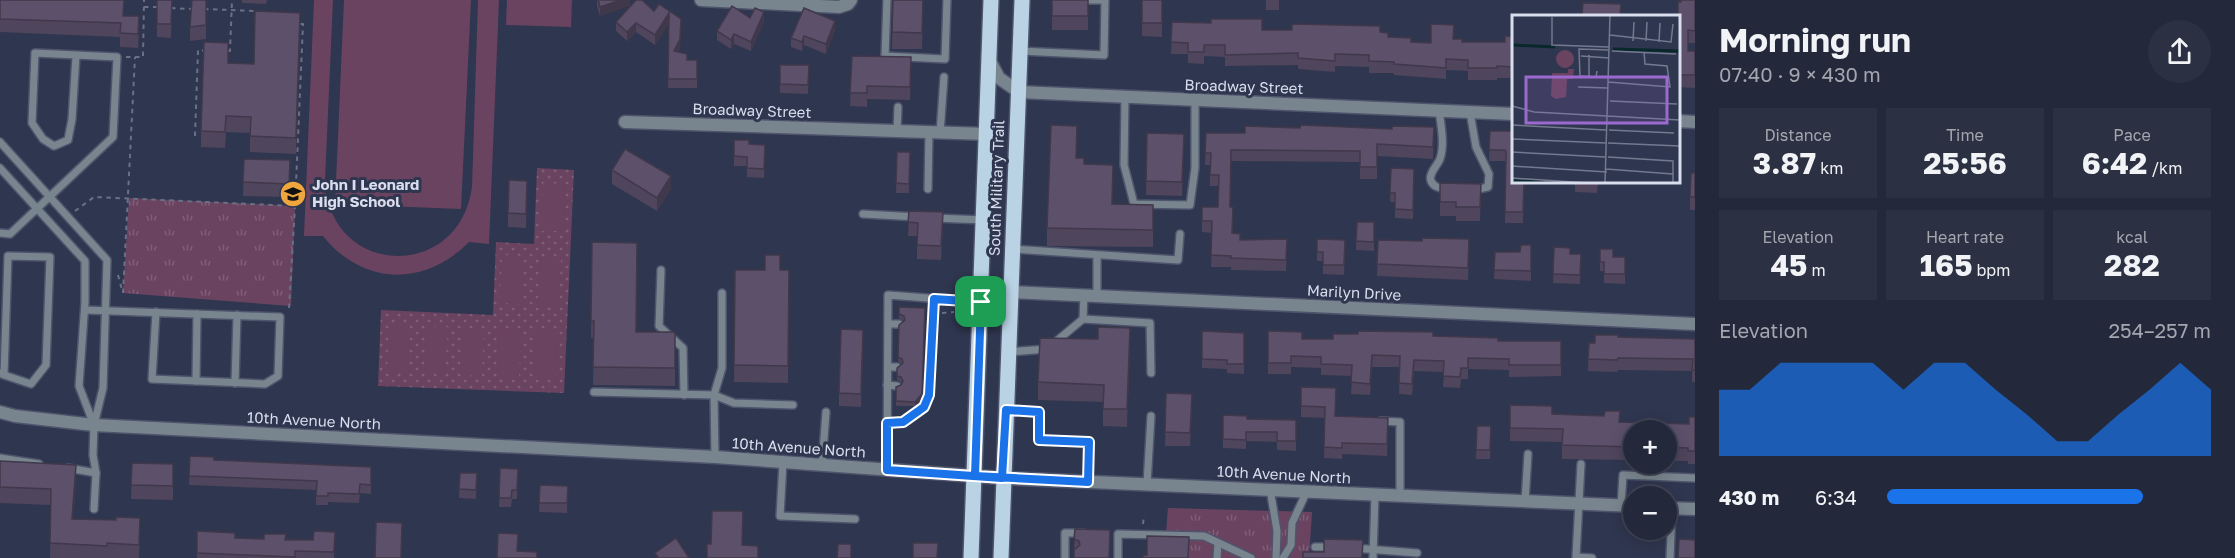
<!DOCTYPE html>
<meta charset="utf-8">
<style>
:root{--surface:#23283b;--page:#2b3042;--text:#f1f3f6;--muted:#a3a6af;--line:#404455;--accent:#1a73e8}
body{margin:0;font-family:"Golos Text",sans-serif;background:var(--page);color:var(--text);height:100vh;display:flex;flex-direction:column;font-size:22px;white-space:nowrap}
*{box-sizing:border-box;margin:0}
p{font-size:20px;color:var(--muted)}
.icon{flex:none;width:33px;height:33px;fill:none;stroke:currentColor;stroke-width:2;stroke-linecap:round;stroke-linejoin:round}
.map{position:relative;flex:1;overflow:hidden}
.panel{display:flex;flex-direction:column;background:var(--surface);width:540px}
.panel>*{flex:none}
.tools{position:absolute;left:1623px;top:420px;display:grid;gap:12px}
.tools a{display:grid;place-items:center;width:54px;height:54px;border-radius:50%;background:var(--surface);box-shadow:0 3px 15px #0003,0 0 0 2px var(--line);font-size:30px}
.pin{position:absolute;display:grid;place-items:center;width:51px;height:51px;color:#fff;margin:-26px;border-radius:12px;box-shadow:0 3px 9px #0006}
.round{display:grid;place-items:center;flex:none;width:63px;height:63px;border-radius:32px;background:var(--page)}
.headline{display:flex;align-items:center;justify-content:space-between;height:102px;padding:0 24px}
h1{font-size:33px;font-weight:700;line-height:45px}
.metrics{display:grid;grid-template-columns:repeat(3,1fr);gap:9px;height:102px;padding:6px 24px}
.metrics div{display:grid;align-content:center;border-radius:0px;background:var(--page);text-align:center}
.metrics b{font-size:30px;font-weight:700}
.metrics small{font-size:16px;font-weight:400}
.metrics p{font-size:16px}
.chart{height:168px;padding:12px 24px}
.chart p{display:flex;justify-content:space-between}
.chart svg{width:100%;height:108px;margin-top:6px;fill:var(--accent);opacity:.7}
ul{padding:0 24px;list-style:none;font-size:20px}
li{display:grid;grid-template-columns:96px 72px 1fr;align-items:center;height:45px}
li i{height:15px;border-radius:8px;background:var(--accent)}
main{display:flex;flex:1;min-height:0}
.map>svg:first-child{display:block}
.grass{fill:url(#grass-tufts)}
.park{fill:url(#park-dots)}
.garden{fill:#6a4360}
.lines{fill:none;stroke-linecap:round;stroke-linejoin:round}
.service-casing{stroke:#4e546c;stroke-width:10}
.minor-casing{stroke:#4e546c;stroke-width:15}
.tertiary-casing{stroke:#4e546c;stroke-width:15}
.primary-casing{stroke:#4e546c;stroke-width:18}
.path{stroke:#6a7086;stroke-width:2;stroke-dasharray:4.5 4.5;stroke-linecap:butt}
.service{stroke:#79858e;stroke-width:7}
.minor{stroke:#79858e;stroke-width:12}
.tertiary{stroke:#79858e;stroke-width:12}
.primary{stroke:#b9d3e5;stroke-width:15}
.wall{fill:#4f455c}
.shaded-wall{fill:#40384b}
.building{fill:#5c506b;stroke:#40384b;stroke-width:1.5}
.route-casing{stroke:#fff;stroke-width:12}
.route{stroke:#1a73e8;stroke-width:8}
.labels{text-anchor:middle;stroke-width:6;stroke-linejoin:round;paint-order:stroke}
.street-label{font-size:15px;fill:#d9deee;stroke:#2f364f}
.poi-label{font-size:15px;font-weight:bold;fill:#d9deee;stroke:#2f364f;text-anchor:start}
.inset-river{fill:none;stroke:#09282c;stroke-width:3}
.inset-road{fill:none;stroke:#73798f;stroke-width:1.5}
.view{fill:#9c6acf;fill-opacity:0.15;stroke:#9c6acf;stroke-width:3}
.inset-edge{fill:none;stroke:#d9deee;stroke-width:3}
</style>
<main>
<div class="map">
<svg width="1695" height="558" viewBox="0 0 1695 558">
<defs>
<pattern id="grass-tufts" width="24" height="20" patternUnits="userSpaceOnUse" patternTransform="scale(1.5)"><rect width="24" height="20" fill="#6a4360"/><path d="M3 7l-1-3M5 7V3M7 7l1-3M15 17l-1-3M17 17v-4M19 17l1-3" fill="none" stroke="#7f5e77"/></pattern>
<pattern id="park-dots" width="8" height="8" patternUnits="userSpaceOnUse" patternTransform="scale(1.5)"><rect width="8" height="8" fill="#6a4360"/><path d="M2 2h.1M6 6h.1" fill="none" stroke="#7f5e77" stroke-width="1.8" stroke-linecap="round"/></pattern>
</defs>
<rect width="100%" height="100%" fill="#2f364f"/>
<g class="grass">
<path d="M129,198L295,206L291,306L123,293Z"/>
<path d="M1168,508L1312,512L1309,558H1164Z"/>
</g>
<path class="park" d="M537,168L574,170L564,393L378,386L381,310L493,315L496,242L534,244Z"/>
<g class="garden">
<path d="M314,0H333L325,180C328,277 459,283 472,187L478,0H499L489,244L469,242C425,287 363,286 323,236H304Z"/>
<path d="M344,0H471L461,209L335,204Z"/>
<path d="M507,0H572L571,27L506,25Z"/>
<path d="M543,183L565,184L563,231H541Z"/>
<path d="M502,255L524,256L522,304L500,303Z"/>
<path d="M540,257L561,258L559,306L538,305Z"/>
<path d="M389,325H410L408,373L387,372Z"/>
<path d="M426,326L448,327L445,374L424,373Z"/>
<path d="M462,328L484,329L482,376L460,375Z"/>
<path d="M499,329L521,330L519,378L497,377Z"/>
<path d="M536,331L558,332L556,380L534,379Z"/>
</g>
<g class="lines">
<defs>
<g id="service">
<path d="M887,0L885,56L945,59L947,0"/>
<path d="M1020,51L1104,55L1105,0H1084"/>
<path d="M1125,97L1124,165L1134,204L1190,205L1195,168V100"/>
<path d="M1439,110C1441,126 1445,144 1440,159C1437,166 1428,174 1431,181C1434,188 1441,188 1448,189"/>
<path d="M1470,112L1476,147L1489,174L1488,187L1474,190"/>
<path d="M897,131L898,107"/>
<path d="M940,133L944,77"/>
<path d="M0,142L107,260L103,388L94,425L93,455L96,473L68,468"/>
<path d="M0,168L85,261V302L79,386L94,425"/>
<path d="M928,189L929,132"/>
<path d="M863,214L918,217"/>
<path d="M935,218L984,220"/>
<path d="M0,233L10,234L113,137L117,57L35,53L32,123L43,139L54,146L68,140L72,119L76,56"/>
<path d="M1013,249L1178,260L1180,234"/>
<path d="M661,270L659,326L683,348L684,395"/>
<path d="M722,293V368L714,395L734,403L793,405"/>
<path d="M1097,296V255"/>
<path d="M85,310L280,317L278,376L265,384L152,379L156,312"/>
<path d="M1083,319L1150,323L1151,373"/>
<path d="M888,324H899"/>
<path d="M1008,352L1047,349L1083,319L1084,295"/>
<path d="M888,367H897"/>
<path d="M0,373L4,375L31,384L46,365L50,257L8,256L4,375"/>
<path d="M196,381L197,314"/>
<path d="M235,383L237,315"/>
<path d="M887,385L897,386"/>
<path d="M594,392L714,395L715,457"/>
<path d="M1006,410L1039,412V440L1088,442V482"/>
<path d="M1381,421L1400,422V496"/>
<path d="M887,423L903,422L924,407L929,395L934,299"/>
<path d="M0,458L39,464"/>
<path d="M783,462L780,516L855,519"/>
<path d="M1581,464L1576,557L1592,558"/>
<path d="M822,465L826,412"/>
<path d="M887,470L888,295L981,302"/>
<path d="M1147,484L1151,416"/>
<path d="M1270,489L1277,531L1276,558"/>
<path d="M1525,501L1528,454"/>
<path d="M1621,506L1623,475L1695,478"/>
<path d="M94,509L96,473"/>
<path d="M1315,547H1331"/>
<path d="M1354,548L1417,553"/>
<path d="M1065,558V533H1083"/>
<path d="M1118,558V534L1204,536L1251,558"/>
<path d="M1217,558L1218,543"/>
<path d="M1283,558L1291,545L1292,523L1307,491"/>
<path d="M1373,558L1375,494"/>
<path d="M1670,558L1672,508"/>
</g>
<g id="minor">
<path d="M701,0L839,7L848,4L851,0"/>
<path d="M989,59L999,78L1019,92L1514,114"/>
<path d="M1678,121L1695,122"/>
<path d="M625,122L987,134"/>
<path d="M1011,292L1695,324"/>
</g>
<g id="tertiary">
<path d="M0,412L15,416L94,425L715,457L1002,478L1634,506"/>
<path d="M1666,508L1695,509"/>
</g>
<g id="primary">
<path d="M971,558L991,0"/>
<path d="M1001,558L1022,0"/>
</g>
</defs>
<use href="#service" class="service-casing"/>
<use href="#minor" class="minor-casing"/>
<use href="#tertiary" class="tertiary-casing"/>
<use href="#primary" class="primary-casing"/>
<g class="path">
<path d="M144,7H159"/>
<path d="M171,8L192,9"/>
<path d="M204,9L256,11V13"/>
<path d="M228,51H230L232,0"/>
<path d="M126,57H143L144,0"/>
<path d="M195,136L198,50L207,51"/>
<path d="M75,211L94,197L295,206L303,24H298"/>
<path d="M118,275L122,290"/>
<path d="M123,293L135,57"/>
<path d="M289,308L295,206"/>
<path d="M942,313L954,312"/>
<path d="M1143,524L1144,515"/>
</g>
<use href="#service" class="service"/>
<use href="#minor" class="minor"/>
<use href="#tertiary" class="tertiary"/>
<use href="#primary" class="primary"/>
</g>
<g class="wall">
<path d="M0,0L124,16L139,30L138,48L120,47V37L0,32Z"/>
<path d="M157,0H172L171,38L157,37Z"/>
<path d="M206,0V39L190,41V27Z"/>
<path d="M242,0H267L266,4L242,3Z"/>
<path d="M597,0H630L600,16L597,6Z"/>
<path d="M893,0H923L922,49H892Z"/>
<rect x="1052" y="0" width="36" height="30"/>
<path d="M1162,0V37L1142,36V23Z"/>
<rect x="1266" y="0" width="13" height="10"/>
<path d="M1695,0V43H1688V51H1695V88L1678,87V16Z"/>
<path d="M654,11L681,19L680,48L678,52L687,60H697V88H668L669,23L655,45L636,32L627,41L616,31V22Z"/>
<path d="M750,18L764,22L751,51L734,44L731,49L717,40V31Z"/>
<path d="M1172,22L1262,30L1380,32L1388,37L1411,42L1431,43L1454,39L1462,42H1505L1514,37V78H1497V80H1468V71L1446,70V79L1394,75V73H1369V67L1335,66V72L1298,69V65L1225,66V57L1204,56V64L1188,63V54H1171Z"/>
<path d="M300,29L296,154L250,152V133L226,132L225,148L201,147V131L228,63L254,64Z"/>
<path d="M835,30L826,54L804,45L802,51L791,47V38Z"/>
<path d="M852,56L911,71L910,100L867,99V107L850,106Z"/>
<path d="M780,65H809L808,94L780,93Z"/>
<path d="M1434,127L1433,159L1377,156V179H1360V162L1231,161L1230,207L1233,233L1240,240L1287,239L1286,271L1231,270V267H1211L1212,233L1202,232V207H1218L1219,186H1210V165H1205L1206,133H1245L1392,129Z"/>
<path d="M1490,131H1514L1524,182L1523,223H1505L1506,162L1505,161H1489Z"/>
<path d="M1147,133L1184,134L1182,196L1146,195Z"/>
<path d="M734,140L749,144L765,145L764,178L747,177V166H734Z"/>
<rect x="1678" y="140" width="2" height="41"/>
<path d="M897,152H910L909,193H896Z"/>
<path d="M1077,158L1084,164L1112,204L1153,205V247L1047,246V228Z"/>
<path d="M244,159L290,160L289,197L243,196Z"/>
<path d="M1391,168L1414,169L1413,219L1395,218V202H1390Z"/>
<path d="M612,170L671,189L657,211L612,184Z"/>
<path d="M1695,173V210H1690V197Z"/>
<path d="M1575,182H1643L1598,183L1597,193L1575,192Z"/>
<path d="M1440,183L1481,184L1480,221H1456V216H1440Z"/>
<path d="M527,195L526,228L508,227V213Z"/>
<path d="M909,211L943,226L941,260L917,259V236H908Z"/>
<path d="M1357,222H1374V251L1356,250Z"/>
<path d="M1317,239L1345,240L1344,275L1323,274V261H1317Z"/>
<path d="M1378,240L1469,251L1468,280L1377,276Z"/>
<path d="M592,242L636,332H675V386L593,385L594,338H591Z"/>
<path d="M1531,245V281L1494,279L1495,252H1520Z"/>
<path d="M1554,247L1570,254H1581L1580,284L1553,283Z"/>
<path d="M1613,257H1625V284L1604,283V271H1600V262Z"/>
<path d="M735,270H789L788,383L734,382Z"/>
<path d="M899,307L925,308L922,398L915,406H896V387L901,385L902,384L901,382L897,380V368L902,364L898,361L899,325L904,321L899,318Z"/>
<path d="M1202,331L1244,333V374L1227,373V369L1202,368Z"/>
<path d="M1268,331L1302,339H1333L1433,336L1498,341H1561V376L1509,377V370L1468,369V379H1461L1460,388L1443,387L1444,372L1414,371L1412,395L1399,394L1400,367H1372L1370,395L1351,394L1352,376L1321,375V368L1291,367V374H1268Z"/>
<path d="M1618,337L1695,339V382H1692V371L1618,370L1617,372L1588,371L1589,343H1595Z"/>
<path d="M863,343L861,407L839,406V393Z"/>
<path d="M1130,346L1127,427L1103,426V402L1038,400V382Z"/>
<path d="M1301,387L1335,416L1388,418L1387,456L1342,454V459L1324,458L1325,418L1301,417Z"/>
<path d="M1166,393L1192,408L1190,446H1165Z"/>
<path d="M1510,405L1552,414L1620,422L1689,424L1695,417V464H1688V461H1666V430H1634V460L1562,459V442L1510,441Z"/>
<path d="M1223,415L1247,419L1296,420V451L1277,450V442L1246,441V449L1223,448Z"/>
<path d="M1477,426H1491L1490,459H1476Z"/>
<path d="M190,456L214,460L371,467V494L360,493L359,503L328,502V505H316V490L189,485Z"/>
<path d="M0,461L76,481L73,519L140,534L139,558H50L51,505L0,503Z"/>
<path d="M132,463L173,464V500L131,499Z"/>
<path d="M500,468L518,469L517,499H512L511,507H499Z"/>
<path d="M460,473H477L476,499L459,498Z"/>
<path d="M540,485L568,486L567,513L539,512Z"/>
<path d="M1075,529L1110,530L1074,550Z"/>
<path d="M197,531L235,538L313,540L335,532L334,558H197Z"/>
</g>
<g class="shaded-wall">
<path d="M621,0H630V6L600,16V7Z"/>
<path d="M764,12V22L751,51V42Z"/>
<path d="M300,13V29L296,154V138Z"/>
<path d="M669,13V23L655,45V35Z"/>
<path d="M835,21V30L826,54V44Z"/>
<path d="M636,23V32L627,41V32Z"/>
<path d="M681,28L680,48L674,61V51Z"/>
<path d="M734,34V44L731,49V40Z"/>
<path d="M804,36V45L802,51V42Z"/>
<path d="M671,176V189L657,211V198Z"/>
<path d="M925,312L922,398L915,406V402Z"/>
<path d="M1130,328V346L1127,427V409Z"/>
<path d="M863,330V343L861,407V394Z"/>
<path d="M1372,355V367L1370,395V384Z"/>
<path d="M76,465V481L72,535V519Z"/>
</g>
<g class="building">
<path d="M0,0H124L123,16H139L138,34L120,33L121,23L0,19Z"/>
<path d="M157,0H172L171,24H157Z"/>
<path d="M192,0H206V25L190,27Z"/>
<path d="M598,0H621L600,7Z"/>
<path d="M636,0H642L654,11L659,4L681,19L680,39L674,51L687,54V60H697V79H668L669,13L655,35L636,23L627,32L616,22Z"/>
<path d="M893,0H923L922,33L892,32Z"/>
<rect x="1052" y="0" width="36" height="16"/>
<rect x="1142" y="0" width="20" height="23"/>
<path d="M1681,0H1695V31L1688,30V51H1695V75H1678V2H1681Z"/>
<path d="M1583,3L1621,4L1620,16H1582Z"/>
<path d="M732,6L750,18L755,8L764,12L751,42L734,34L731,40L717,31Z"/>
<path d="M804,8L835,21L826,44L804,36L802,42L791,38Z"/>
<path d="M255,11L300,13L296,138L250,136L251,117L226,116L225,132L201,131L204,42L228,43V63L254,64Z"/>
<path d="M1211,19H1262V30H1292V24L1380,26V32L1388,33V37L1411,38V42L1431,43V24L1454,25L1453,39H1462V42H1505V36L1514,37V67L1497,66V68H1468V60L1446,59V68L1394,64V62L1369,61V55L1335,54V61L1298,58V53L1225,55V45H1204V52H1188V43L1171,42L1172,22L1211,23Z"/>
<path d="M852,56L911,57L910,87L867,86V93H850Z"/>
<path d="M780,65H809L808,85L780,84Z"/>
<path d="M1051,125L1077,126L1076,158H1084V164L1113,165L1112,204L1153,205V230L1047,228Z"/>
<path d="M1301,125L1392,129V126L1434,127L1433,147L1377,144V167H1360V151L1231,150L1230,207H1233L1232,233L1240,234V240L1287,239L1286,260L1231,258V256L1211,255L1212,221H1202V207H1218L1219,175H1210L1211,153H1205L1206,133H1245V126L1300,128Z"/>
<path d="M1490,131H1514V182H1524L1523,212H1505L1506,152L1505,150H1489Z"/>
<path d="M1147,133L1184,134L1182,182L1146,181Z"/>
<path d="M734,140H749V144L765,145L764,169L747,168V157L734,156Z"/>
<rect x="1678" y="140" width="2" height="30"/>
<path d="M625,149L671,176L657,198L612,170Z"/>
<path d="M897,152H910L909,184L896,183Z"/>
<path d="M244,159L290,160L289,184L243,182Z"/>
<path d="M1391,168L1414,169L1413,210L1395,209V193H1390Z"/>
<path d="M1691,173H1695V197H1690Z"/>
<path d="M509,180L527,181L526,214L508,213Z"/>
<path d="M1440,183L1481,184L1480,207H1456V202H1440Z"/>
<path d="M909,211L943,212L941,246L917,245L918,223L908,222Z"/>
<path d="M1357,222H1374V242L1356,241Z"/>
<path d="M1422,238L1469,239L1468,268L1377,264L1378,240L1422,241Z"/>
<path d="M1317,239L1345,240L1344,265H1323V252H1317Z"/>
<path d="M592,242L637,243L636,332H675V368L593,367L594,321H591Z"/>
<path d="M1521,245H1531V271L1494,270L1495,252H1520Z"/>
<path d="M1554,247L1570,248V254H1581L1580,275L1553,274Z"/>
<path d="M1600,249H1613V257H1625V274H1604V262H1600Z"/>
<path d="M765,255H780V270H789L788,366L734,365L735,270H765Z"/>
<path d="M899,307L925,308L922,394L915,402L896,401V387L901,385L903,381L901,377L897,376V368L903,363L902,359L898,357L899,325L905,320L904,316L899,314Z"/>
<path d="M1098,327L1130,328L1127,409H1103L1104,385L1038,382L1040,338L1098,339Z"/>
<path d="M841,329L863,330L861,394L839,393Z"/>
<path d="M1202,331L1244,333V364H1227V360L1202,359Z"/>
<path d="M1268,331L1302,332V339H1333V334H1358V331L1433,332V336L1498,338V341H1561V365H1509V359L1468,358V368H1461L1460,377L1443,376L1444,361L1414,360L1412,384L1399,383L1400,356L1372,355L1370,384L1351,382L1352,365L1321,364V357L1291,356V363H1268Z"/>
<path d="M1595,335H1618V337L1695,339V370H1692L1693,359L1618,358L1617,360L1588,359L1589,343H1595Z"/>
<path d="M1301,387L1336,388L1335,416L1388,418L1387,444L1342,443V448L1324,447L1325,407L1301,406Z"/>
<path d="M1166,393L1192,394L1190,433L1165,432Z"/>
<path d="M1510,405L1552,406V414L1604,416L1605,411H1620L1619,422L1689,424V417H1695V451H1688V448L1666,447V430H1634V447L1562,445L1563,429L1510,428Z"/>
<path d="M1223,415L1247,416V419L1296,420V441H1277V432H1246V440L1223,439Z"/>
<path d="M1477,426H1491L1490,450H1476Z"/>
<path d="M190,456L214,457V460L371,467V485L360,484L359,494L328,493V496H316L317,481L189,476Z"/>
<path d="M0,461L76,465L72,519L116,520V517L140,518L139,545L107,543V546L50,543L51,489L0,487Z"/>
<path d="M132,463L173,464V486L131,485Z"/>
<path d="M500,468L518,469L517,490H512L511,498H499Z"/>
<path d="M460,473H477L476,490L459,489Z"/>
<path d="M540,485L568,486L567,503H539Z"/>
<path d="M712,511H743L742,545L758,546V558H707V544H711Z"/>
<path d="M376,522L402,523L401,558H375Z"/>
<path d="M1075,529L1110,530L1109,558H1074V550L1080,545L1079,541L1074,539Z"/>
<path d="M197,531L235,533V538L264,539V534H286L285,540H313L314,531L335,532L334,552L295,551V557L197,553Z"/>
<path d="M498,533L518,534L517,551L537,552V558H497Z"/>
<path d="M1147,536L1189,537L1188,558H1143V555H1147Z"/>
<path d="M676,538L689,558H656L658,557L655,553Z"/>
<path d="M1324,539L1363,540L1362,558H1303V552H1324Z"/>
<path d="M1679,539L1695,540V558H1678Z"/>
<path d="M913,543H938L937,558H913Z"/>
<path d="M838,544H851V558H837Z"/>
</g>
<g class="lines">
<defs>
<path id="route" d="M981,302L934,299L929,395L924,407L903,422L887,423V470L1002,478L1006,410L1039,412V440L1089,442L1088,482L975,476L981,302"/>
</defs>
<use href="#route" class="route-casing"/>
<use href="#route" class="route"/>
</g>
<defs>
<symbol id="school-disc" viewBox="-11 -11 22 22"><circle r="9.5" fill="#efa73d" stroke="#2f364f"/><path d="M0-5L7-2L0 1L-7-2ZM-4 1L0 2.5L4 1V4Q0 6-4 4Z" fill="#111"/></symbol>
</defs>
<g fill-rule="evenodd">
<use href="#school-disc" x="278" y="179" width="30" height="30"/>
</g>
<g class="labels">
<g class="street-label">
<text transform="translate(1244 87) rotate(2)" y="5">Broadway Street</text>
<text transform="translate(752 111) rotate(2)" y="5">Broadway Street</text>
<text transform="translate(997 188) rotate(-88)" y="5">South Military Trail</text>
<text transform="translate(1354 293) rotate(3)" y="5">Marilyn Drive</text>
<text transform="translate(314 421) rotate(3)" y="5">10th Avenue North</text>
<text transform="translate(799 448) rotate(4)" y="5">10th Avenue North</text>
<text transform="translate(1284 475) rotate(3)" y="5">10th Avenue North</text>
</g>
<g class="poi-label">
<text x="312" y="190">John I Leonard<tspan x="312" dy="17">High School</tspan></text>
</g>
</g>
<g transform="translate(1512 15)">
<rect width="168" height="168" fill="#2f364f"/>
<path d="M44 44a9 9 0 1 1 18 0a9 9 0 1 1-18 0ZM56,54H62L61,64H55L54,82L44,84L39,81L40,58H56Z" fill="#6a4360"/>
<path class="inset-river" d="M0,30L43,32M101,34L168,36M0,166L31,167"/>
<path class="inset-road" d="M40,2V30L97,32M98,20L159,27L161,9M121,26L122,7M134,26L135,7M147,27L148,8M100,36L164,39M69,41L97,43M85,56L84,62L68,61L67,34L97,35M77,62V40M96,67L158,72L155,51L133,49L132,37M66,72L96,73M98,86L165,89M0,91L22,97L168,105M0,110L94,115M97,115L162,118M0,124L94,128M96,128L168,131M0,137L93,142M96,142L161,146V168M0,151L95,157M94,154L161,159M0,163L76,168M93,168L98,0"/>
<path class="view" d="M14,62H155V108H14Z"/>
<rect width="168" height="168" class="inset-edge"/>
</g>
</svg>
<div class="tools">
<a>+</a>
<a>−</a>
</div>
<div class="pin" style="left:981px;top:302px;background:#1e9e55"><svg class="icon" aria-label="arrive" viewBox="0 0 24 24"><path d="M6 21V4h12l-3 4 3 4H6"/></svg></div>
</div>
<section class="panel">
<div class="headline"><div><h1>Morning run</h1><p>07:40 · 9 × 430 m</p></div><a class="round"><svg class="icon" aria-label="share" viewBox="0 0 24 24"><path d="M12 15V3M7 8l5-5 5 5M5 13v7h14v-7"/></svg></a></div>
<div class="metrics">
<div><p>Distance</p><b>3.87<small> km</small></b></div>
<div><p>Time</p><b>25:56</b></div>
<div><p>Pace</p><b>6:42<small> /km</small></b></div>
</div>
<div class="metrics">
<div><p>Elevation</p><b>45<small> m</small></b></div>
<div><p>Heart rate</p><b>165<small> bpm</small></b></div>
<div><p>kcal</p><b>282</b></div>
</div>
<div class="chart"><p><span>Elevation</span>254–257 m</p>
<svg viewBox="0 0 160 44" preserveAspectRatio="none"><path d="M0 44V17L10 17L20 6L30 6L40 6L50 6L60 17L70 6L80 6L90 17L100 27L110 38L120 38L130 27L140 17L150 6L160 17V44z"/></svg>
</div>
<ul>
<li><b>430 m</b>6:34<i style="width:79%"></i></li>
</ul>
</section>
</main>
